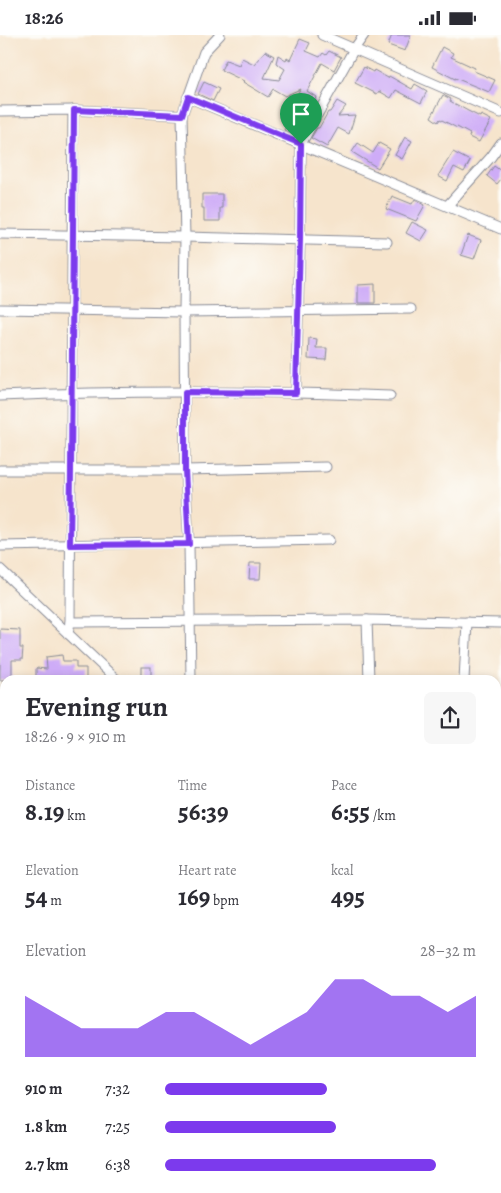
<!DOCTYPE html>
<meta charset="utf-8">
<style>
:root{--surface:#fff;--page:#f7f7f7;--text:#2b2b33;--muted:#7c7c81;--accent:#7c3aed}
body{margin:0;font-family:Alegreya,serif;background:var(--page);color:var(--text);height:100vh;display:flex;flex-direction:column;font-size:19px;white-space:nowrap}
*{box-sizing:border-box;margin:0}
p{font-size:16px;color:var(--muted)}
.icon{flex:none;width:28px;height:28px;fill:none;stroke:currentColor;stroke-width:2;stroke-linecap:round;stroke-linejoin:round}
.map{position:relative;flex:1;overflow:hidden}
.details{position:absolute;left:0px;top:640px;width:501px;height:519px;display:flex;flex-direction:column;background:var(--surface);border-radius:15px 15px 0 0;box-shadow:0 2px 8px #0003}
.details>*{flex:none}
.pin{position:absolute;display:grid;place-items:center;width:42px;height:42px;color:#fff;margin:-51px -21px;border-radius:50% 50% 50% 0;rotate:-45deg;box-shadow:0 0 5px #0007}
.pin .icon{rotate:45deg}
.round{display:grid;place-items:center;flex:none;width:52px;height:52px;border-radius:8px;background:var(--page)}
.head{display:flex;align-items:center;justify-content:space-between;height:85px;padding:0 25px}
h1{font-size:28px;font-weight:700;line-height:38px}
.figures{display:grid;grid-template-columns:repeat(3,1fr);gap:8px;height:85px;padding:5px 25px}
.figures div{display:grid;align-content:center}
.figures b{font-size:25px;font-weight:700}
.figures small{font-size:14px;font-weight:400}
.figures p{font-size:14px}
.chart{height:140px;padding:10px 25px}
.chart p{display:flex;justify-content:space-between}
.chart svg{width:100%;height:90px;margin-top:5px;fill:var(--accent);opacity:.7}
ul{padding:0 25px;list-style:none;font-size:16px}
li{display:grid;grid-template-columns:80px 60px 1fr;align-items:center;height:38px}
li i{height:12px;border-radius:6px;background:var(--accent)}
.status{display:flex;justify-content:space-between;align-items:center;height:35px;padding:0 25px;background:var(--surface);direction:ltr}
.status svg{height:14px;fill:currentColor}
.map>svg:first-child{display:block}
.building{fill:#ceacf7}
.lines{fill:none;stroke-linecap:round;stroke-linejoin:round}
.minor-casing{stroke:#888a95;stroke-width:11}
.minor{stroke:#fff;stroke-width:9}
.route-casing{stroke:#fff;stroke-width:10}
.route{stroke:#7c3aed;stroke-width:6}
</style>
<div class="status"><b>18:26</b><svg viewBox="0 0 49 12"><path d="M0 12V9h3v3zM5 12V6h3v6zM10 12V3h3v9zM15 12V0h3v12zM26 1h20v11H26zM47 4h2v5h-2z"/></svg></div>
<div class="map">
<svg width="501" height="1158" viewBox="0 0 501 1158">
<rect width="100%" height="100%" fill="#fdfcf7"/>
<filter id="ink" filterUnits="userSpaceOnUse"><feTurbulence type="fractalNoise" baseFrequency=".02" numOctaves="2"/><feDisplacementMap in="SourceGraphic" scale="10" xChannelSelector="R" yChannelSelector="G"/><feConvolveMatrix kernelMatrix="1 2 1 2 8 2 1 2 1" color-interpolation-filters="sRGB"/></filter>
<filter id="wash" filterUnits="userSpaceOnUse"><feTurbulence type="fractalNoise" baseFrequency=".0096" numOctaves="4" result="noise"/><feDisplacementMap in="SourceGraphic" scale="20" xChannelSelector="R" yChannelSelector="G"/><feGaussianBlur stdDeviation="1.12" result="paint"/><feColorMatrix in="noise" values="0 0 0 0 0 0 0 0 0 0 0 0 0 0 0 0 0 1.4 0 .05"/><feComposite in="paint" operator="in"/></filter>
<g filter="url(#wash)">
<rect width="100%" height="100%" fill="#f6e4cc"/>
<g id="blocks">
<g class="building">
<path d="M392,0H411L405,16L388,10Z"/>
<path d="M300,4L310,8L306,16L320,22L323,18L326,20L329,16L341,22L334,35L322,28L307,56L316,62L315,65L316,66L313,73L311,72L303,85L306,87L298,102L284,95L295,75L291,72L300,54L285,61L273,54L268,62L243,47L244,46L221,35L226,25L239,30L242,23L254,29L265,16L274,21L264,43L279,45L285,34L276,28L278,20L286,25L287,23L290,25Z"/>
<path d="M442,12L453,18L451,22L475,33L474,36L495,45L489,57L455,43V44L432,32Z"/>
<path d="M364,32L373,37L374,35L388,43L389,41L412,54L415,49L427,56L421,68L396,55L391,63L379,56L377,59L355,48Z"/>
<path d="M204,47L219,54L213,66L198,59Z"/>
<path d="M443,60L451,64L450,66L468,76L480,82L481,80L491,85L479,107L469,102L470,99L457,92V93L440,84L438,87L431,82Z"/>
<path d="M337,66L346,71L338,81L355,80L349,99L338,93L327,112L311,103L317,93H319L328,77H330Z"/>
<path d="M405,102L412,106L402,124L395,120Z"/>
<path d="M358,108L373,118L379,108L390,114L378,133L352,117Z"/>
<path d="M453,117L470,126L464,137L454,132L447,146L438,141Z"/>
<path d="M494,131L501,136V144L497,149L487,141Z"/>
<path d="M202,159H222V173H220V186H204V173H202Z"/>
<path d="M392,161L412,169L415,164L425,170L416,186L386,174Z"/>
<path d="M412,187L428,195L421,206L406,198Z"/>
<path d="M468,200L481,205L474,224L461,220Z"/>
<path d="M375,249V268H358V250Z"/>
<path d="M309,303L317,304L316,313H327L326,325L308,324Z"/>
<path d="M250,528H261L260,544H249Z"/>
<path d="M0,594L20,595V613H23L22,625H12V645H0Z"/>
<path d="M62,620L63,626H76V633H86V645H36V633L47,634L46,622Z"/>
<rect x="141" y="632" width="10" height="13"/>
</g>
</g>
</g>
<g filter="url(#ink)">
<use href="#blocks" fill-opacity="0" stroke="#888a95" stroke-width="1"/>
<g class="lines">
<defs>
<g id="minor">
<path d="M322,0L501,78"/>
<path d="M188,62L501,194"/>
<path d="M0,76L73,75L182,80"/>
<path d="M447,171L491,122L501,108"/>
<path d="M0,199L185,202L387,207"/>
<path d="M0,274L184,277L411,274"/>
<path d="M296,358L300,205L301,109L354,14L364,0"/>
<path d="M0,361C130,355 260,356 390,361"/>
<path d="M0,435H185L326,432"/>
<path d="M0,511L329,505"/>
<path d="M0,534L117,645"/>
<path d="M367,585L369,645"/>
<path d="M70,587L367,585L501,588"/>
<path d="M68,599L70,587L73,75"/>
<path d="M191,645L189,509L185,435L184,277L185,202L182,80L204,17L220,0"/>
<path d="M464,645L467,587"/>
<path d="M496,662H501"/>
<path d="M0,669H5"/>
<path d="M0,758H5"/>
<path d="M496,874L501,869"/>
<path d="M0,885L5,888"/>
<path d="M0,1041L5,1039"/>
<path d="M0,1114L5,1125"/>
<path d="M18,1154L20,1158"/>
<path d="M75,1158L84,1154"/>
</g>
</defs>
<use href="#minor" class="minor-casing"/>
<use href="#minor" class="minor"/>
</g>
</g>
<g class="lines" filter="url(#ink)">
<defs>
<path id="route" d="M188,62L301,109L300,204L296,358L185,357V435L189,509L70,510L71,435L74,75L182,80Z"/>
</defs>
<use href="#route" class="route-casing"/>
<use href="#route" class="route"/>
</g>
</svg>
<div class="pin" style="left:301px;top:109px;background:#1e9e55"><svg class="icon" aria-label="arrive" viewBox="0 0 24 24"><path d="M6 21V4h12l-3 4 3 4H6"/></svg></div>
<section class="details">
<div class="head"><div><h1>Evening run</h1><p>18:26 · 9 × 910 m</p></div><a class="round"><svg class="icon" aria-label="share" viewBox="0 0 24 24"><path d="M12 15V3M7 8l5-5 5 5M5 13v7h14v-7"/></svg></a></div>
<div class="figures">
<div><p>Distance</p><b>8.19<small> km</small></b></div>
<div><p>Time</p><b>56:39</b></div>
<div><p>Pace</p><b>6:55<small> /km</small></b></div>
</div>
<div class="figures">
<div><p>Elevation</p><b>54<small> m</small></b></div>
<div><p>Heart rate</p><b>169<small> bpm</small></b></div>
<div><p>kcal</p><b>495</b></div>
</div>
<div class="chart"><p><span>Elevation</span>28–32 m</p>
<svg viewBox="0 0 160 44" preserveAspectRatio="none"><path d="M0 44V14L10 22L20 30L30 30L40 30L50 22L60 22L70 30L80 38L90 30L100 22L110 6L120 6L130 14L140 14L150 22L160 14V44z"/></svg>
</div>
<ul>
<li><b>910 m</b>7:32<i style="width:52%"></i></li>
<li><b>1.8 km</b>7:25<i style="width:55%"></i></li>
<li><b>2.7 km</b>6:38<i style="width:87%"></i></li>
</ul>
</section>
</div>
